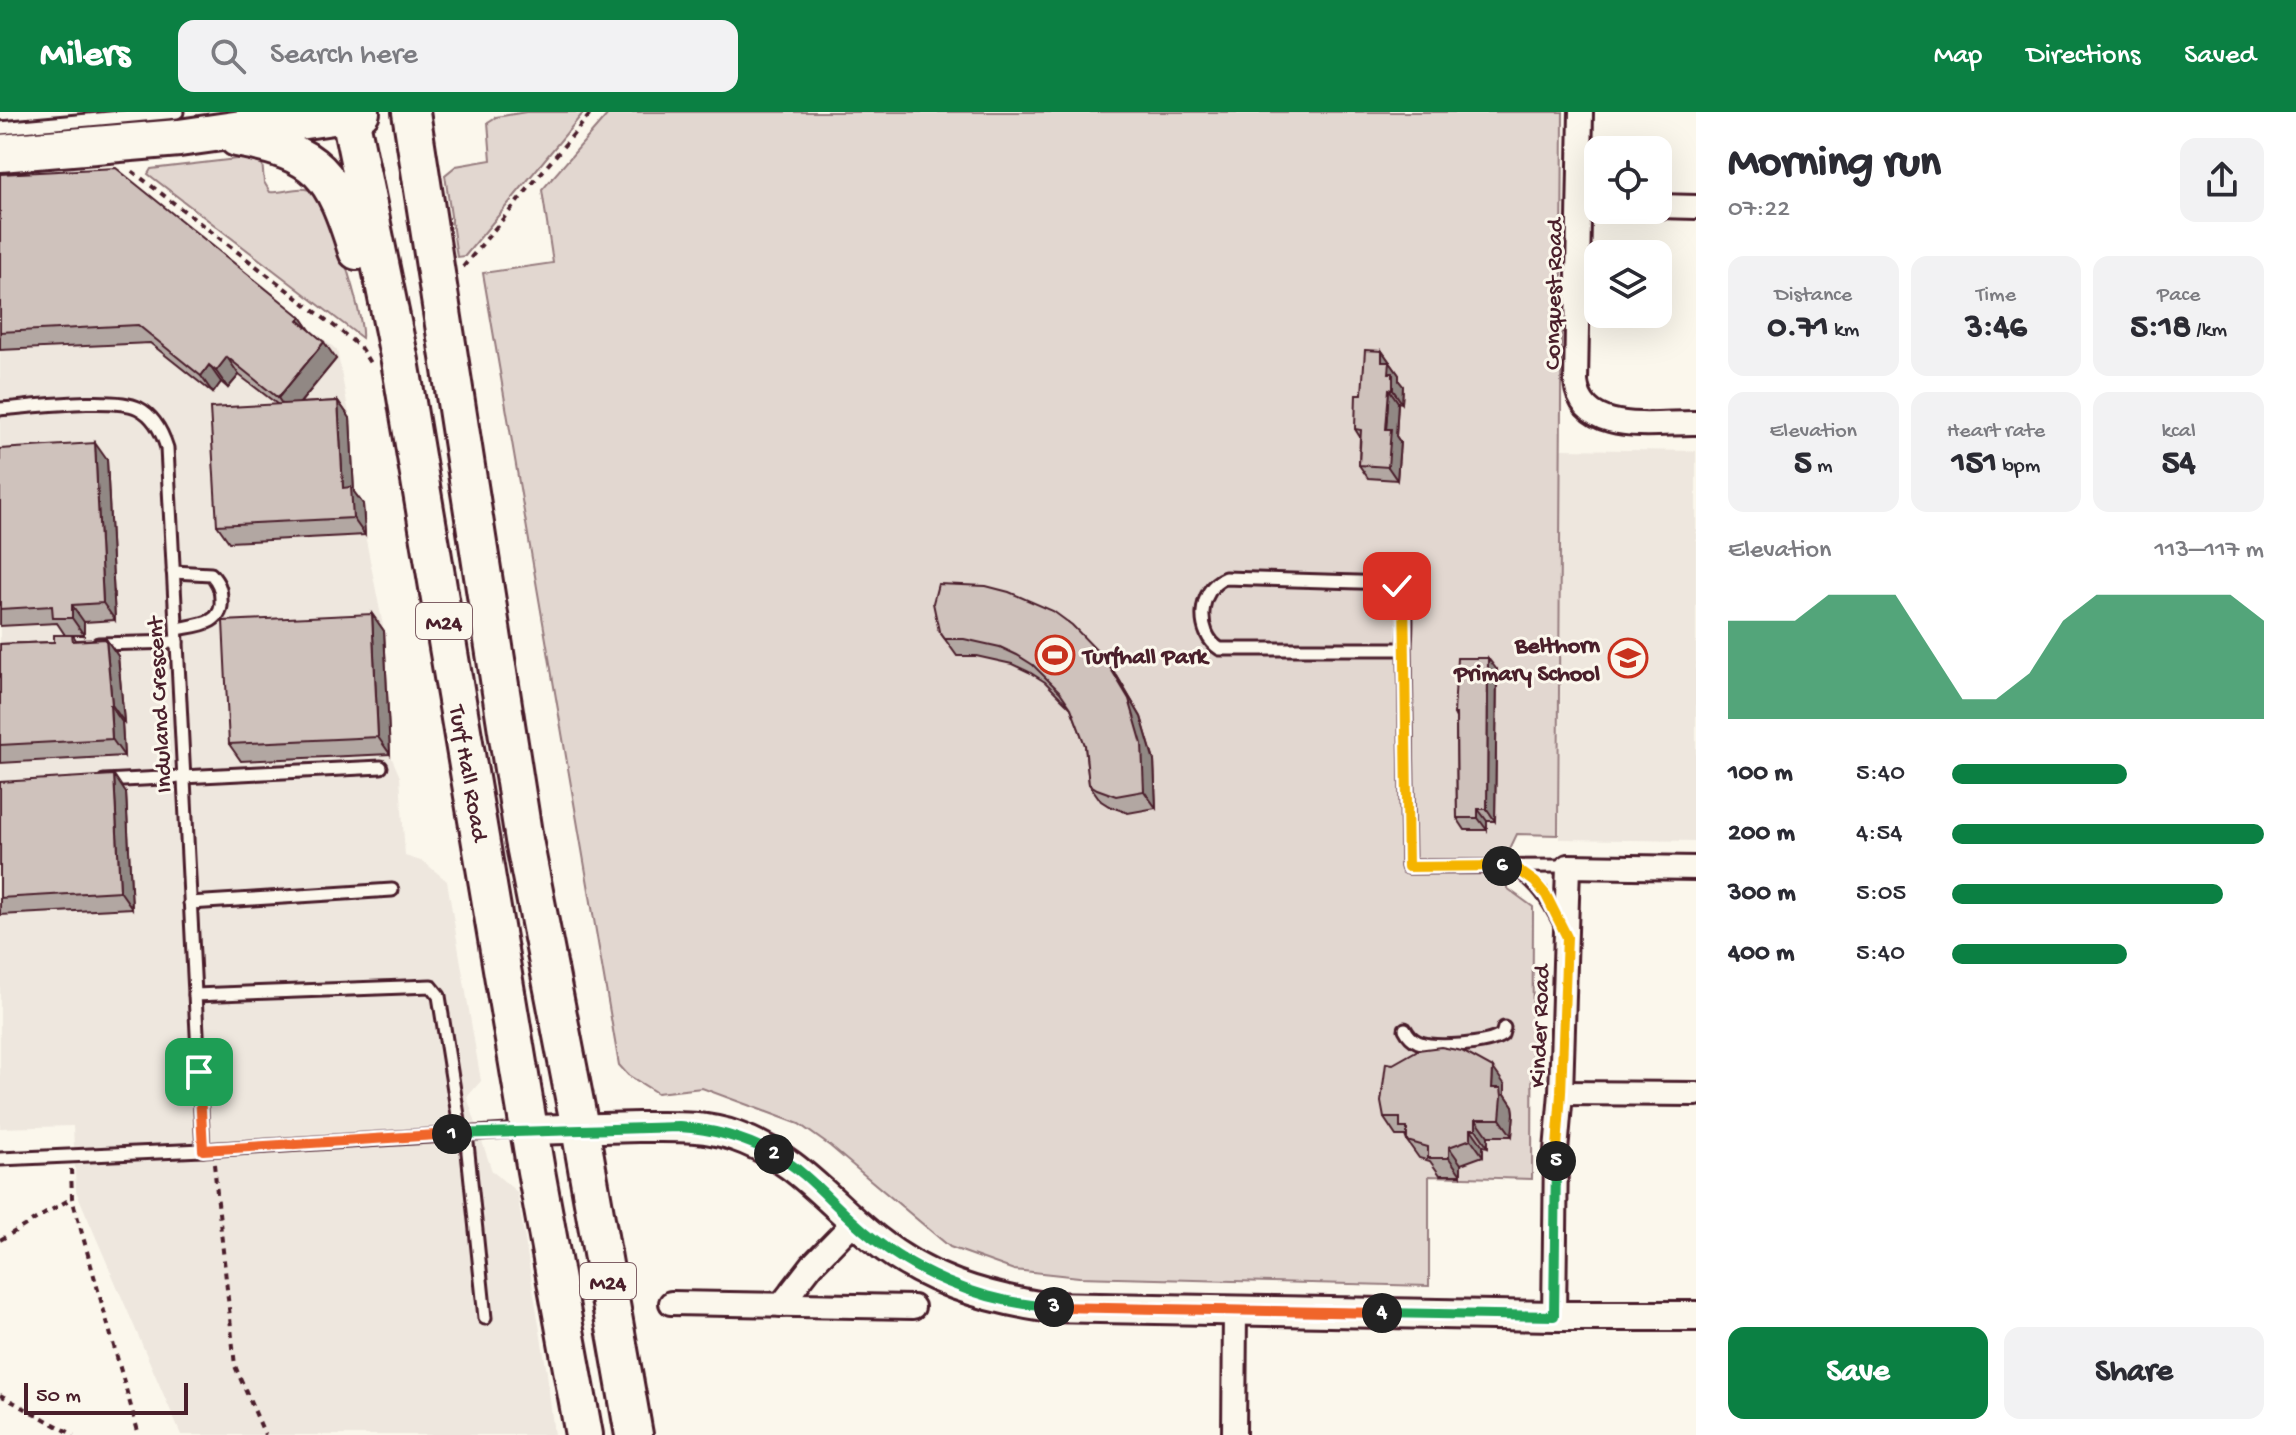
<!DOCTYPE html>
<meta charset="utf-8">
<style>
:root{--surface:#fff;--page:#f2f2f3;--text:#2b2b33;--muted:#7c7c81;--accent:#0b8043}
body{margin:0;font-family:"Gochi Hand",sans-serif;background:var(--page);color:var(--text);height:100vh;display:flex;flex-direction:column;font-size:30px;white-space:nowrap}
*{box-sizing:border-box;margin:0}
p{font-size:26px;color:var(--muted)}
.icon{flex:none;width:44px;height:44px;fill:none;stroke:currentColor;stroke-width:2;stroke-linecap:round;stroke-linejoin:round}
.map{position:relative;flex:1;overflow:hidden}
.side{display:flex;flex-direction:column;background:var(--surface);width:600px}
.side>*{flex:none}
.buttons{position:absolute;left:1584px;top:24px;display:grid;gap:16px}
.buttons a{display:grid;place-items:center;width:88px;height:88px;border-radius:16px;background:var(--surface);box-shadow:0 8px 32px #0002;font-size:40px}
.scale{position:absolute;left:24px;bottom:20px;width:164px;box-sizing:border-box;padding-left:8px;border:4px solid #4a1f2b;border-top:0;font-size:22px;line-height:28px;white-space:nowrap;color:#4a1f2b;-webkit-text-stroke:6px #fbf7ec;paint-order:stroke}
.pin{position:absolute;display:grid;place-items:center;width:68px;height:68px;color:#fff;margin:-34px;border-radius:16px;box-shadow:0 4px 12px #0006}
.km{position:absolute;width:40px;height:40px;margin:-20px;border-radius:50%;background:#222;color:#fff;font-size:22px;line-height:40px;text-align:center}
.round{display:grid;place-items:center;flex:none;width:84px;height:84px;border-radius:16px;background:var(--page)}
.summary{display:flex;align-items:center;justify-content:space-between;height:136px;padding:0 32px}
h1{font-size:44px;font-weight:700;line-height:60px}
.stats{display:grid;grid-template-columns:repeat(3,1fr);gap:12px;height:136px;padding:8px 32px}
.stats div{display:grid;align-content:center;border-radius:16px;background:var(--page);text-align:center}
.stats b{font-size:34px;font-weight:700}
.stats small{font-size:22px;font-weight:400}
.stats p{font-size:22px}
.chart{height:224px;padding:16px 32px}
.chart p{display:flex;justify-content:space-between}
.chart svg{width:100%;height:144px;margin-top:8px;fill:var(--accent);opacity:.7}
.cta{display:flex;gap:16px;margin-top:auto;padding:16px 32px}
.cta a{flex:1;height:92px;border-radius:16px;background:var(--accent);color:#fff;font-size:32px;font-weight:700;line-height:92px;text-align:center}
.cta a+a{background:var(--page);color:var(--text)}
ul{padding:0 32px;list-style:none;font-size:26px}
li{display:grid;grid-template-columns:128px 96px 1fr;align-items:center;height:60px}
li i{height:20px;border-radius:10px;background:var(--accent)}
header{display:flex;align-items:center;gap:48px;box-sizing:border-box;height:112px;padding:0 40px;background:var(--accent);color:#fff}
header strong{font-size:38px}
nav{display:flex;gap:44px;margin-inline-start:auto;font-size:28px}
.search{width:560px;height:72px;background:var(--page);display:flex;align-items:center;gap:20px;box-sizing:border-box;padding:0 28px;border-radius:16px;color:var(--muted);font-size:30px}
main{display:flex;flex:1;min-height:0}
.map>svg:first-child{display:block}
.built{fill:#eee7de}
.green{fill:#e2d7d0;stroke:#967b7e;stroke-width:2}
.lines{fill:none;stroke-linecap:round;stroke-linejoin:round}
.service-casing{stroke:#4a1f2b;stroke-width:17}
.minor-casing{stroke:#4a1f2b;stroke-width:28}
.tertiary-casing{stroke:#4a1f2b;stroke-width:34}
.primary-casing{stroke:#4a1f2b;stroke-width:42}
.path{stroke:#4a1f2b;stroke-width:4;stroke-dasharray:6 6;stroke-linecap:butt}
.service{stroke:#fbf7ec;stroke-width:11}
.minor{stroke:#fbf7ec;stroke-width:22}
.tertiary{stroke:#fbf7ec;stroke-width:28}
.primary{stroke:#fbf7ec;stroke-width:36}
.wall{fill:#b2a7a2;stroke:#4a1f2b;stroke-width:2}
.shaded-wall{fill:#918884;stroke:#4a1f2b;stroke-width:2}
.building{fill:#cfc2bc;stroke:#4a1f2b;stroke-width:2}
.split-1-casing{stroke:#fff;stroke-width:16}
.split-2-casing{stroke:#fff;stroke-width:16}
.split-3-casing{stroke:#fff;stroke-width:16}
.split-4-casing{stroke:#fff;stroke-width:16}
.split-5-casing{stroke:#fff;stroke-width:16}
.split-6-casing{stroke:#fff;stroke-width:16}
.split-7-casing{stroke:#fff;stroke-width:16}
.split-1{stroke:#f0652b;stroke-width:10}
.split-2{stroke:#22a559;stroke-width:10}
.split-3{stroke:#22a559;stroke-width:10}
.split-4{stroke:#f0652b;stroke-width:10}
.split-5{stroke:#22a559;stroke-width:10}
.split-6{stroke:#f5b400;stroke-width:10}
.split-7{stroke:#f5b400;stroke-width:10}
.labels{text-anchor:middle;stroke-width:6;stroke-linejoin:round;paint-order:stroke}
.shield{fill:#fbf7ec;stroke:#7f6065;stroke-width:2}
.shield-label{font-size:22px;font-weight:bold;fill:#4a1f2b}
.street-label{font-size:24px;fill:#4a1f2b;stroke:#fbf7ec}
.poi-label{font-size:24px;font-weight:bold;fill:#4a1f2b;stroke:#fbf7ec;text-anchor:end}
</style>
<header>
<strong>Milers</strong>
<div class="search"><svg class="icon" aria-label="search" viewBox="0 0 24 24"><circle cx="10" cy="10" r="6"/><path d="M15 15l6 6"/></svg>Search here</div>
<nav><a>Map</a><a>Directions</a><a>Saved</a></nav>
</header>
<main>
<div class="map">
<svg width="1696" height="1323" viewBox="0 0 1696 1323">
<rect width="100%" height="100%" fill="#fbf7ec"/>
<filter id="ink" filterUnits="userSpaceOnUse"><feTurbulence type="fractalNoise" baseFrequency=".0125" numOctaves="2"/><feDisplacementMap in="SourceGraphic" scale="16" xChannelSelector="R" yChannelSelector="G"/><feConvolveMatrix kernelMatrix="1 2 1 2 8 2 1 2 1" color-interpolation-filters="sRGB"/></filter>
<g filter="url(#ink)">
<g class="built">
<path d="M128,73L337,238L350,307L355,392H363L365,423L384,519L390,642L400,665L405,744L424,750L447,769L481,969L467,985L492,1059L517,1080L547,1261L554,1323H181L76,1079L73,1014L0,1016V80Z"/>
<path d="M1561,337L1696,339V729L1560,727Z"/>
</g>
<g class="green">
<path d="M526,0H584L465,144L457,145L445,63L456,54L491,48L488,10L496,5Z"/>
<path d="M622,0H1563L1558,723L1517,722L1507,743V776L1533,795L1532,1067L1429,1064V1174L1079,1165L1014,1158L950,1135L830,1034L799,1012L702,976L657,981L628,963L619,953L483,161L553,151L542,78L608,2Z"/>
<path d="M245,46L262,49L264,70L270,80C283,82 301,72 313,80C329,91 365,206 362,226L148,62L151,57Z"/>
</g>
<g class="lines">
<defs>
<g id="service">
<path d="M0,16L177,0"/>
<path d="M0,297C30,295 114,284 138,296C154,304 162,320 167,336L203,1038"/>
<path d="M173,460L211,462C218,470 221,476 221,487C224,513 196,513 177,517"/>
<path d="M98,532L177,530"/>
<path d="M1405,537C1405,516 1412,480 1390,471L1225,466C1198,477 1195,522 1220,537H1405L1408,755L1568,754"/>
<path d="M104,669L381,655"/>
<path d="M1513,754C1539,773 1547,785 1561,813"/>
<path d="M190,791L392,778"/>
<path d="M195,883L431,874L439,884L461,1022"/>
<path d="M1405,917C1408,923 1411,927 1418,930C1435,937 1487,933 1502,923L1504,916"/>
<path d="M466,1021L485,1206"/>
<path d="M0,1047L203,1038L525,1018"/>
</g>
<g id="minor">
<path d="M1581,0L1576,270C1582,325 1656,310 1696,311"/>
<path d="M1658,94L1696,95"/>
<path d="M1561,981L1696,982"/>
<path d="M671,1191L913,1195"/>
<path d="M781,1193L812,1153L854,1110"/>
<path d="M1554,1204L1556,1039L1561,981L1568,754L1696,756"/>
<path d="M1234,1323L1235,1198"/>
</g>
<path id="tertiary" d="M529,1018C566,1017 602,1016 639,1015C671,1015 704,1013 735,1024C797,1045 828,1090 876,1128C925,1168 983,1185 1044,1195L1554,1204H1696"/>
<g id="primary">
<path d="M349,0L400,249L536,1059L584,1323"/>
<path d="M411,0L524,728L580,1016L634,1323"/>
<path d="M237,26C320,41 333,62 357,139"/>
<path d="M0,41L179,26L361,0"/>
</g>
</defs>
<use href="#service" class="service-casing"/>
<use href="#minor" class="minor-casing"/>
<use href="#tertiary" class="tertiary-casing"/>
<use href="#primary" class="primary-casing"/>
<g class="path">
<path d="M132,59L338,217L360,235L370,251"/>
<path d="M463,155L592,0"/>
<path d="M214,1052L235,1254L265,1323"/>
<path d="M71,1057L72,1086L139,1323"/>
<path d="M0,1128L72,1086"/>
<path d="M0,1283L74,1323"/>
</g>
<use href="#service" class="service"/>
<use href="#minor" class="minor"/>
<use href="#tertiary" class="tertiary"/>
<use href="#primary" class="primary"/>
</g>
<g class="wall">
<path d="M0,62L301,205L310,219L336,247L300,291L338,289L350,306L354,380L363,392L365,423L229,430L217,413L277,292L239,263L228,276L221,270L213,281L150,231L0,238Z"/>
<path d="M1382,239L1399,263V269L1403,274L1402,291L1398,290L1396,324L1400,330L1397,368L1368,366L1359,353L1360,325L1355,317L1362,282Z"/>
<path d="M0,337L107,348L115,508L84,510V523H73L76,528L106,527L118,544L124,610H122L124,644L0,651V532L54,530L65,523L57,511L0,514Z"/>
<path d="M372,502L384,519L390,642L241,649L229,632Z"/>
<path d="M939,519L1117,564L1141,605L1154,649L1156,696L1128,701L1109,694L1101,689L1089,672L1085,633L1071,596L1045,570L1029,560L1012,552L976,544H957Z"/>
<path d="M1497,558L1495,709H1487V718H1465L1457,706L1456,606L1454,602Z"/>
<path d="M0,670L126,681L132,796L0,803Z"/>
<path d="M1393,952L1505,973V982L1513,994L1514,1001L1512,1024H1488V1035L1483,1034V1044L1461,1052V1063H1440L1430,1049L1419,1046L1407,1029L1405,1024H1396L1384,1006Z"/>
</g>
<g class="shaded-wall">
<path d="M301,205L313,222L298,208Z"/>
<path d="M324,230L336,247L290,303L278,286Z"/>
<path d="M1382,239L1399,263V269L1403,274L1402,291L1393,278L1382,250Z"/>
<path d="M227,245L239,263L228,276L216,259Z"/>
<path d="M209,253L221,270L213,281L201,264Z"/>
<path d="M1389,277L1398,290L1396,324L1400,330L1397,368L1388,355L1386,317Z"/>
<path d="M338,289L350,306L354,380L363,392L365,423L353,406L343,376Z"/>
<path d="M95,331L107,348L115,508L103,491Z"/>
<path d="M72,493L84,510V523L72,506Z"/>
<path d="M372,502L384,519L390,642L378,625Z"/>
<path d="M106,527L118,544L124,610L112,593Z"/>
<path d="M1488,546L1497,558L1495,709L1487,697Z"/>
<path d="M1105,547L1117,564L1141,605L1154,649L1156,696L1144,679Z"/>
<path d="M110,593L122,610L124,644L112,627Z"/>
<path d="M114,663L126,681L132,796L120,779Z"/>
<path d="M1478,697L1487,709V718L1478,706Z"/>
<path d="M1493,956L1505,973V982L1513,994L1514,1001L1512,1024L1500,1007L1492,976Z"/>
<path d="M1476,1007L1488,1024V1035L1476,1017Z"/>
<path d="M1471,1017L1483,1034V1044L1471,1027Z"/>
<path d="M1449,1035L1461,1052V1063L1449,1046Z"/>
</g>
<g class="building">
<path d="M116,56L301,205L298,208L324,230L278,286L227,245L216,259L209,253L201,264L138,213L0,220V62Z"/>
<path d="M1365,238L1382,239V250H1390L1389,261H1393V278L1389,277L1386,317H1391L1388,355L1359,353L1361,318L1355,317L1356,282H1362Z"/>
<path d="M338,289L343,376L351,375L353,406L217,413L210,296Z"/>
<path d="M95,331L103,491L72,493V506H53L52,494L0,497V337Z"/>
<path d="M938,472L986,474L1009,480L1053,499L1072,513L1105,547L1129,587L1142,632L1144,679L1116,684L1097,677L1089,672L1085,633L1071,596L1060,580L1033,553L1017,543L1000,535L964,527H945L939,519L933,491Z"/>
<path d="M372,502L378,625L229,632L223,509Z"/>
<path d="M54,523H72L73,529L106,527L112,593H110L112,627L0,633V532L54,530Z"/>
<path d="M1457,546H1488L1487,697H1478V706H1457L1456,602H1454Z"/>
<path d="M114,663L120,779L0,786V670Z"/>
<path d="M1441,935L1462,939L1493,956L1492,976H1501L1502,984L1500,1007H1476V1017H1471V1027L1449,1035V1046H1428V1035L1407,1029V1016H1400V1006H1384L1381,990L1386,951L1393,952L1418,938Z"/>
</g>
</g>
<g class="lines" filter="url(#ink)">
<defs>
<path id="split-1" d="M199,960L203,1038L452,1022"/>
<path id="split-2" d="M452,1022L679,1015C714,1017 743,1025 774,1042"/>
<path id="split-3" d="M774,1042C806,1059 827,1086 854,1110C908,1160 981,1191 1054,1195"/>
<path id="split-4" d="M1054,1195L1382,1201"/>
<path id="split-5" d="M1382,1201L1554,1204L1556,1049"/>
<path id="split-6" d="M1502,754H1513L1535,770L1546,783L1567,825L1561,981L1556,1049"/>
<path id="split-7" d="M1397,474L1404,484L1408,755L1502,754"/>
</defs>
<use href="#split-1" class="split-1-casing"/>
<use href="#split-2" class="split-2-casing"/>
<use href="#split-3" class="split-3-casing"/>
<use href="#split-4" class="split-4-casing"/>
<use href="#split-5" class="split-5-casing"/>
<use href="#split-6" class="split-6-casing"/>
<use href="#split-7" class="split-7-casing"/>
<use href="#split-1" class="split-1"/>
<use href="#split-2" class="split-2"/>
<use href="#split-3" class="split-3"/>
<use href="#split-4" class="split-4"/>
<use href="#split-5" class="split-5"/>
<use href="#split-6" class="split-6"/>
<use href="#split-7" class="split-7"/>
</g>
<defs>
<symbol id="stadium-ring" viewBox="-11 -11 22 22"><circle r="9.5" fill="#fbf7ec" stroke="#c8321e" stroke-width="1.5"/><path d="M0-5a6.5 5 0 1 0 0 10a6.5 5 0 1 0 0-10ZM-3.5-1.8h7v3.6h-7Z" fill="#c8321e"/></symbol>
<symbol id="school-ring" viewBox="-11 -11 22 22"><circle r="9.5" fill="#fbf7ec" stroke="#c8321e" stroke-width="1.5"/><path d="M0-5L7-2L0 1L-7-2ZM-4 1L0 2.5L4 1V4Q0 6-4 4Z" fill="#c8321e"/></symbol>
</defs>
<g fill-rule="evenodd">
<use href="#stadium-ring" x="1033" y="521" width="44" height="44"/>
<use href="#school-ring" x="1606" y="524" width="44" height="44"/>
</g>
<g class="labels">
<g class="shield">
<rect x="416" y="491" width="56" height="36" rx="6"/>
<rect x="580" y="1151" width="56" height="36" rx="6"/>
</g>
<g class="shield-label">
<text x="444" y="517">M24</text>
<text x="608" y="1177">M24</text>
</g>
<g class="street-label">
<text transform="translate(1552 182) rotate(-89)" y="8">Conquest Road</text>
<text transform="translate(158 593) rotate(-93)" y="8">Induland Crescent</text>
<text transform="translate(470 661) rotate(80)" y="8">Turf Hall Road</text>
<text transform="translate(1538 914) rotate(-88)" y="8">Kinder Road</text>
</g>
<g class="poi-label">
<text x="1600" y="540">Belthorn<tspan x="1600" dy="28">Primary School</tspan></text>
<text x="1083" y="551" text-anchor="start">Turfhall Park</text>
</g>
</g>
</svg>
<div class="buttons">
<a><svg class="icon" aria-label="locate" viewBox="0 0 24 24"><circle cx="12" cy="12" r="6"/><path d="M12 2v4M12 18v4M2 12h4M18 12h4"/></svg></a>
<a><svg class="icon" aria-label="layers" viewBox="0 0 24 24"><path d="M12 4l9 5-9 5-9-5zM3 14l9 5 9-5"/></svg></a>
</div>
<div class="scale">50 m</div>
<div class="pin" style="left:199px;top:960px;background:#1e9e55"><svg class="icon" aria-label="arrive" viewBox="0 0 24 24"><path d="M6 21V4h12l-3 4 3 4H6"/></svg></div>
<div class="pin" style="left:1397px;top:474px;background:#d93025"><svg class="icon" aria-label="check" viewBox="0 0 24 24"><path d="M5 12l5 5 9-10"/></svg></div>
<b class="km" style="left:452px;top:1022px">1</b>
<b class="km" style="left:774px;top:1042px">2</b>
<b class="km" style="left:1054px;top:1195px">3</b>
<b class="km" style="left:1382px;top:1201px">4</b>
<b class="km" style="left:1556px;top:1049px">5</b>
<b class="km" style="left:1502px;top:754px">6</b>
</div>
<section class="side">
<div class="summary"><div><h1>Morning run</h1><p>07:22</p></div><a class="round"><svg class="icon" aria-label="share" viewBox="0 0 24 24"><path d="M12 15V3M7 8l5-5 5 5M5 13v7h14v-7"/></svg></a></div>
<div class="stats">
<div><p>Distance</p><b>0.71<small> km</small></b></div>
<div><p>Time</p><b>3:46</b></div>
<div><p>Pace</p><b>5:18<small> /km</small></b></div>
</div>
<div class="stats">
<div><p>Elevation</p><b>5<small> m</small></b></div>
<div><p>Heart rate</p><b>151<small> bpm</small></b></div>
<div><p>kcal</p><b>54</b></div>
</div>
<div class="chart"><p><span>Elevation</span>113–117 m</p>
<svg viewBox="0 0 160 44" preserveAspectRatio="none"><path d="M0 44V14L10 14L20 14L30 6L40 6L50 6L60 22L70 38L80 38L90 30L100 14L110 6L120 6L130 6L140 6L150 6L160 14V44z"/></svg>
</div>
<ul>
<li><b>100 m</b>5:40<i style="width:56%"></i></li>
<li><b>200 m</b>4:54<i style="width:100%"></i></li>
<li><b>300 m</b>5:05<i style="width:87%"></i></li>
<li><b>400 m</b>5:40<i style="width:56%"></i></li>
</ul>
<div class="cta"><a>Save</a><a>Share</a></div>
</section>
</main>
